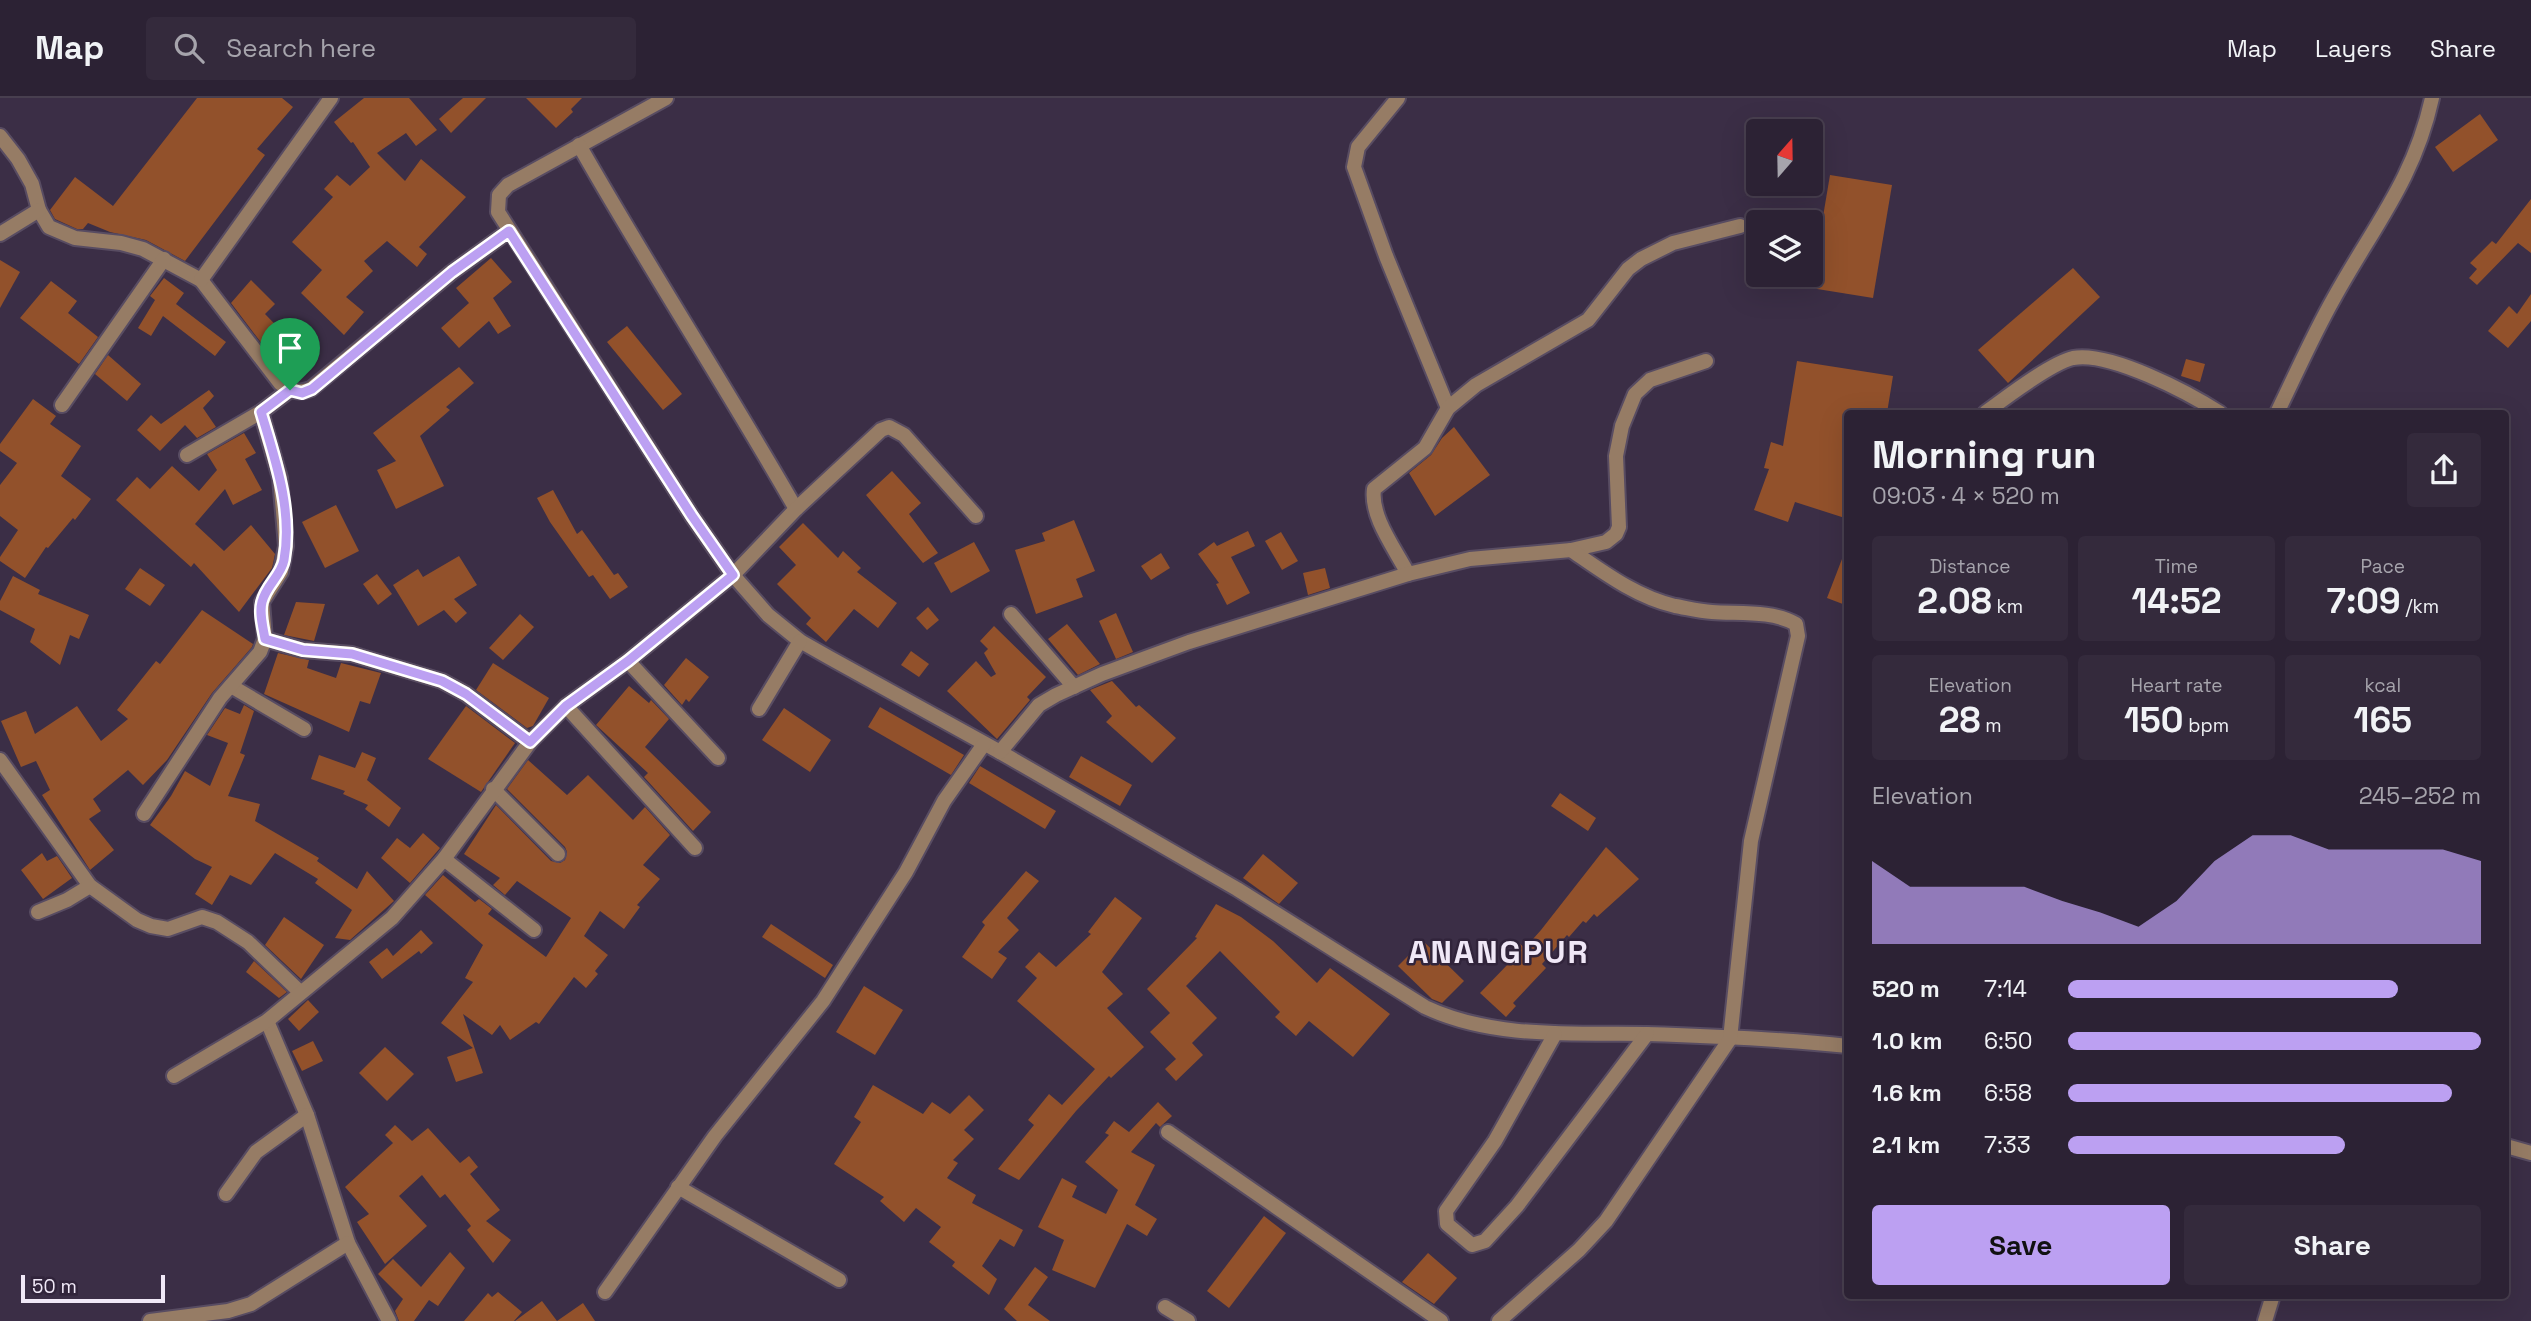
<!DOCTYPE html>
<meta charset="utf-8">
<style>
:root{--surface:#2c2234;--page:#342a3c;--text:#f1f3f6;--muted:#a6a4ac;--line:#483f4f;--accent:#bca0f2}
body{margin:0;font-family:"Space Grotesk",sans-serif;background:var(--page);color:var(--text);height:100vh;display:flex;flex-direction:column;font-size:26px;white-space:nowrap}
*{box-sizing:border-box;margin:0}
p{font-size:23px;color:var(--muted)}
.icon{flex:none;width:38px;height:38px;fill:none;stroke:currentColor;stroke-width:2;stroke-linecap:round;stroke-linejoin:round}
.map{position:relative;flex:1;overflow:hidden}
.drawer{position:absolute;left:1844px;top:312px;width:665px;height:889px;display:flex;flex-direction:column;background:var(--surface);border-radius:7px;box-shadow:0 7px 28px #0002,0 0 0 2px var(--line)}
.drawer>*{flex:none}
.needle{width:46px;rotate:20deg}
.tools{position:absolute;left:1746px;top:21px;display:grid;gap:14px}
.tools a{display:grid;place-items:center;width:77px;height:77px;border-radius:7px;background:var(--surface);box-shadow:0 7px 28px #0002,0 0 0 2px var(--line);font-size:35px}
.scale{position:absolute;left:21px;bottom:18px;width:144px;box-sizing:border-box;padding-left:7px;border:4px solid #f0e8f7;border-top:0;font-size:19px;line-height:24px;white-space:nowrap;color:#f0e8f7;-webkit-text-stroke:5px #31243b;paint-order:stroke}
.pin{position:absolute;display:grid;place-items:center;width:60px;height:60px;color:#fff;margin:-72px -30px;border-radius:50% 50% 50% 0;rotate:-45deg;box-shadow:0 0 7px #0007}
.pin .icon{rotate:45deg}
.round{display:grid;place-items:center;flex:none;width:74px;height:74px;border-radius:7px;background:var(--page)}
.summary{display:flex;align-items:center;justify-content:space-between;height:119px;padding:0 28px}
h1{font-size:38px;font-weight:700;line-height:52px}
.figures{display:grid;grid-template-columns:repeat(3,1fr);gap:10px;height:119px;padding:7px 28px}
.figures div{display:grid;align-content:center;border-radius:7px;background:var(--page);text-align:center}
.figures b{font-size:35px;font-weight:700}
.figures small{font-size:19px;font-weight:400}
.figures p{font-size:19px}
.chart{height:196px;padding:14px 28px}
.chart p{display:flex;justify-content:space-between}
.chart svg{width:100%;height:126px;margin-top:7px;fill:var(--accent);opacity:.7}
.action{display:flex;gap:14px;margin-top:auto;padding:14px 28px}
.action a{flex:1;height:80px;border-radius:7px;background:var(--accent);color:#111;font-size:28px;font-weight:700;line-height:80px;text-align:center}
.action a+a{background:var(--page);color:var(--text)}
ul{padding:0 28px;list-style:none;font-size:23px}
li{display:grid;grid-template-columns:112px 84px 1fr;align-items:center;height:52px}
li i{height:18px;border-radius:9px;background:var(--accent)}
header{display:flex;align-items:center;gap:42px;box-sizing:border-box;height:98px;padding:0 35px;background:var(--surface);border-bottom:2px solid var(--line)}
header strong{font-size:33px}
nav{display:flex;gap:38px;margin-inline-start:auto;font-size:24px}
.search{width:490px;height:63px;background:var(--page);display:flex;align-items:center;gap:18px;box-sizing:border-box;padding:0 24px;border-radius:7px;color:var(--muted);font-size:26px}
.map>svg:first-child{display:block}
.building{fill:#92512b}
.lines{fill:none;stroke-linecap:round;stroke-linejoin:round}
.minor-casing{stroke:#584c62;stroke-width:18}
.minor{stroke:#967c65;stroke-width:14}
.route-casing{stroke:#fff;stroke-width:14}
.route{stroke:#bca0f2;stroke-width:9}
.labels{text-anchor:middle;stroke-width:5;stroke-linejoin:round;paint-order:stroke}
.district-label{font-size:32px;font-weight:bold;letter-spacing:2px;fill:#f0e8f7;stroke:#31243b}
</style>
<header>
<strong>Map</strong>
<div class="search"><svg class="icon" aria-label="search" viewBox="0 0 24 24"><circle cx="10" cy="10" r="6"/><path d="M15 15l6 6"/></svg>Search here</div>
<nav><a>Map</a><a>Layers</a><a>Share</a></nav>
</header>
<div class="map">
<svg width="2531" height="1223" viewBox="0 0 2531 1223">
<rect width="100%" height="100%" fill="#3b2e46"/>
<g class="building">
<path d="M197,0H282L293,9L257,51L265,57L185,163L146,142L110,134L88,125L83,131H77L55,121L50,112L75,79L113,108Z"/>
<path d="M364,0H409L437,32L416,48L406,35L377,55L405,83L421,61L466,99L419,149L427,156L417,169L387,143L364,163L373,173L346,199L364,214L344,237L301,195L322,172L292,144L333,99L324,91L337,77L350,88L370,69L353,44L351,45L334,24Z"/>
<path d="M463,0H486L451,35L439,21Z"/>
<path d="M526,0H582L571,11L573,14L556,30Z"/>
<path d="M2480,16L2498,42L2453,74L2435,49Z"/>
<path d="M1830,77L1892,87L1873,200L1811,190Z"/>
<path d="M2531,101V155L2518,145L2477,187L2469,180L2477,171L2470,165L2492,143L2496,146Z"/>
<path d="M491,160L512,184L493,200L511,228L498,236L489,223L459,250L441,230L469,205L456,190Z"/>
<path d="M0,162L20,174L0,210Z"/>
<path d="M2073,170L2100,199L2008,285L1978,252Z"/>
<path d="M164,180L184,195L176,206L226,244L215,258L163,218L151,238L138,230L155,202L150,198Z"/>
<path d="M251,182L275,206L265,216L297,249L278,267L231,205Z"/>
<path d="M51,183L77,203L68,215L98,239L79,266L20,220Z"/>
<path d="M2531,196V223L2508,250L2488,233L2509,208L2517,216Z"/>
<path d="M627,228L682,296L663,312L607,244Z"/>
<path d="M108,257L141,286L127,303L95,276Z"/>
<path d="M2186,261L2205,266L2200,284L2181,278Z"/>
<path d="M1797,263L1893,278L1887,315H1848V367L1842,385L1848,386V421L1795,404L1788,424L1754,412L1769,371L1764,370L1771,344L1783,348Z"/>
<path d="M459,269L474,285L446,309L450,312L420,338L444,388L396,411L377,372L396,363L373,335Z"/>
<path d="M209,292L214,298L203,310L216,329L197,340L185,327L160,353L137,332L151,317L161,326Z"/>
<path d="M33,301L56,318L50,326L81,348L61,378L91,401L75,422L73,420L48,450L46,449L25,480L0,463V459L18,432L0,418V387L17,365L0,353V346Z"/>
<path d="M1454,329L1490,377L1435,418L1409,375L1431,357L1442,340Z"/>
<path d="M244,335L256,355L245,361L262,392L233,407L225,391L195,426L224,453L251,427L275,456L272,470L239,514L194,465L191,469L116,402L137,379L150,391L172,368L199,393L217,372L207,356Z"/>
<path d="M892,373L921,405L909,416L938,455L923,465L866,397Z"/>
<path d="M553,392L577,436L582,432L614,477L618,475L628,489L610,501L593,477L589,479L550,424L537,400Z"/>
<path d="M336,407L359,453L325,470L302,424Z"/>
<path d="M1074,422L1095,473L1076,481L1083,499L1036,516L1015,452L1045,443L1042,435Z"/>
<path d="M803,425L838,460L843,453L861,470L857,474L897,505L878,530L854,511L826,544L806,526L811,520L777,486L796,467L779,449Z"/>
<path d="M1248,433L1255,448L1231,459L1250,495L1227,507L1216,486L1219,485L1198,456L1214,444L1217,448Z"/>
<path d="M1281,434L1298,463L1282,472L1265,443Z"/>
<path d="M974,444L990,473L951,495L934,465Z"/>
<path d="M1847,448H1848V508L1827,500Z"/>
<path d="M1161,455L1170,470L1151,482L1141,468Z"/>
<path d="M459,458L477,487L454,501L467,515L456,525L444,512L418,528L393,487L418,471L423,479Z"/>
<path d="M140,470L165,487L150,508L125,491Z"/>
<path d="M1325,470L1330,490L1308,497L1303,475Z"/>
<path d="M377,476L392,496L378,507L363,486Z"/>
<path d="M13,478L40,492L38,496L89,517L79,541L70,537L60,567L30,544L35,531L0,512V503Z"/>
<path d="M296,504L325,506L314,543L284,537Z"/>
<path d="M928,509L939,522L927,532L916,520Z"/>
<path d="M202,512L253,546L252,549L212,595L167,662L143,687L128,672L93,701L101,713L89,721L114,752L90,772L42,697L50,692L36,663L21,669L1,623L26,613L35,636L77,608L101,643L128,621L117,612L156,563L160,566Z"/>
<path d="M1116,515L1133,554L1116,561L1099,523Z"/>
<path d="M520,516L534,529L503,562L489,550Z"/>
<path d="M1067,526L1100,566L1078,577L1048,541Z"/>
<path d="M994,528L1046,579L1027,599L1030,602L997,641L947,593L976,563L991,579L996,576L984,555L988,551L980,543Z"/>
<path d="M911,553L929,566L919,579L901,567Z"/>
<path d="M278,555L309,562L307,570L336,580L341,565L381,575L370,606L360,603L349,634L264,596Z"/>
<path d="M686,560L709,579L689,604L686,601L682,607L664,587Z"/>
<path d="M493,565L549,600L533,628L527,630L476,592Z"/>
<path d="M1112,583L1136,609L1139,607L1176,640L1152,665L1106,624L1112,618L1090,592Z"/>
<path d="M629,588L649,605L651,602L669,621L645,649L711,714L693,733L644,679L648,675L596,627Z"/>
<path d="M244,607L254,613L240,655L245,657L228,698L260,706L255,723L319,760L317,763L357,791L367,773L394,803L350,842L335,840L352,812L315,785L318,781L275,755L251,787L230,777L212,807L195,796L212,769L195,761L150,727L171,698L185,673L210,688L228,645L207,637L225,610L240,616Z"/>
<path d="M466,608L515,645L481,694L428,661Z"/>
<path d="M880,609L964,657L951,677L868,629Z"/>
<path d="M784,610L831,642L810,674L762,642Z"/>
<path d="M362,654L376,660L367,682L401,710L389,729L365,711L368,707L343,696L345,693L311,681L319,657L355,670Z"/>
<path d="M1081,658L1132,687L1120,708L1069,679Z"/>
<path d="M528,662L567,697L588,677L633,722L645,709L670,737L643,767L660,781L637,807L640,809L624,831L600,813L584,838L608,857L595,873L598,876L586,890L574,879L539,926L536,924L510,942L500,927L492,937L463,916L483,975L456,984L447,959L473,950L441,925L473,884L465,880L483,847L425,797L443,777L475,804L479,801L492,811L488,816L546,859L571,820L517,783L505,797L493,787L500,780L464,756L496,707L551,763L560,765L565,762L567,754L565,749L507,691Z"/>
<path d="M980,668L1056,713L1045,731L969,685Z"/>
<path d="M1560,695L1596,720L1588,733L1551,708Z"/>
<path d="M423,735L440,750L410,785L381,760L397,740L410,750Z"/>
<path d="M1606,749L1639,781L1597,819L1594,816L1586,825L1583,823L1569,839L1567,837L1542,866L1546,870L1513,905L1516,908L1506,919L1480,895L1511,863L1507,858L1519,845L1525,850L1541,832Z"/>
<path d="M42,755L47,763L57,758L72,780L43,801L21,772Z"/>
<path d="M1263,756L1298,785L1279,806L1243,780Z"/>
<path d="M1026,773L1039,783L1007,820L1019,832L998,854L1007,860L992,881L962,859L985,827L982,824Z"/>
<path d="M1115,799L1142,820L1102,874L1123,896L1107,910L1144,949L1111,980L1109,978L1076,1013L1019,1082L998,1071L1034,1027L1028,1022L1049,996L1062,1007L1095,971L1017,903L1037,880L1025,869L1039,854L1056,869L1091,836L1088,834Z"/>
<path d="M1216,806L1241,819L1273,843L1317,885L1330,870L1390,916L1353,959L1309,923L1296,938L1275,919L1280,914L1220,853L1186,888L1217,920L1192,945L1203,957L1176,983L1165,971L1176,961L1150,934L1170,915L1147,891L1197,840L1195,839Z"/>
<path d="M284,819L324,847L301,881L265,847Z"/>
<path d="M771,826L833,867L825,880L762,839Z"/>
<path d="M421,832L433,845L421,856L419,853L382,881L369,864L387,850L393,858Z"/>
<path d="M1423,843L1464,883L1442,905L1432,901L1398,868Z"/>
<path d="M254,863L287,894L279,900L246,874Z"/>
<path d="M864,888L903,912L875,957L836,934Z"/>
<path d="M308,902L319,914L299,933L288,921Z"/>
<path d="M313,943L323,963L302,973L292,953Z"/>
<path d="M385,949L414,976L387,1003L359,975Z"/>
<path d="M873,987L923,1016L932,1004L950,1016L969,997L984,1012L964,1032L974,1041L953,1062L958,1065L947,1080L976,1097L972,1105L1023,1132L1014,1149L1000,1141L982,1168L997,1181L989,1197L952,1168L955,1164L929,1144L941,1129L916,1110L904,1124L880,1103L884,1099L834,1066L861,1024L854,1019Z"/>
<path d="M1158,1004L1172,1018L1160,1029L1156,1025L1131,1054L1155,1067L1135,1107L1157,1121L1147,1138L1127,1126L1095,1190L1052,1172L1064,1142L1038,1129L1062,1080L1077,1088L1072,1099L1106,1116L1118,1092L1085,1064L1109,1037L1105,1035L1114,1023L1129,1034Z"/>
<path d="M395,1027L412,1043L428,1030L460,1065L469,1058L478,1069L470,1076L500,1112L486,1123L511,1142L493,1165L467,1132L471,1128L445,1096L440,1100L422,1077L399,1098L427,1128L385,1166L357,1124L369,1116L345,1089L393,1045L385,1037Z"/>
<path d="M1264,1118L1286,1135L1229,1210L1207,1193Z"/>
<path d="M450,1154L465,1170L438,1208L429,1202L414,1223H399L395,1213L403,1201L378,1176L393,1161L421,1189Z"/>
<path d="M1428,1155L1457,1180L1434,1206L1402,1184Z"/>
<path d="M1035,1169L1048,1179L1028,1207L1050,1223H1017L1004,1211Z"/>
<path d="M498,1194L522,1214L514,1223H464L488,1195L492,1199Z"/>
<path d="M542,1203L557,1223L583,1205L595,1223H515Z"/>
</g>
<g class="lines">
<defs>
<g id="minor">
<path d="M666,0L508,87L499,97L498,114L692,418L733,477L768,517L800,543L830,560L1000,654L1237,791L1425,909C1493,941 1573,935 1646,936C1713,938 1781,941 1848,948"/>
<path d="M1398,0L1358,49L1354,69L1386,158L1448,310"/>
<path d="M0,38L18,61L32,86L39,112L49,129L75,140L121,145L143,151L201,182L280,285C291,293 298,296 311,291L452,174L509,133"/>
<path d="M579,47C649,170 726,289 796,411"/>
<path d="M0,136L39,112"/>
<path d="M201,182L331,0"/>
<path d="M62,307L164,161"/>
<path d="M1985,315C2005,300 2051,265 2073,260C2110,253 2189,295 2220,315"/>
<path d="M2277,315C2296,276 2313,237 2334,200C2373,129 2414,82 2432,0"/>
<path d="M187,357L261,314L290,292"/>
<path d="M1408,476C1396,452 1370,419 1374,391L1425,350L1448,310L1476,287L1588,222L1628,171L1641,161L1673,145L1740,128"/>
<path d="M1011,516L1074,589"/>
<path d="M265,541L303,552L352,556L442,583L466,596L530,644"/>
<path d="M628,563L718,660"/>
<path d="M231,588L304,631"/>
<path d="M566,608L695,750"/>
<path d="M759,611L800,543"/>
<path d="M1000,654L1039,607L1056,597L1102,576L1189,544L1408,476L1470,461L1571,452L1606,444L1616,436L1619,429L1616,358L1622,328L1635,296L1650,282L1706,263"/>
<path d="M0,662L90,788L137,822L151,828L168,831L202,819L217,824L248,844L300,894"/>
<path d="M493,691L558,756"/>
<path d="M144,716L220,600L260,554L265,541L262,504L281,474L286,448L280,380L261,314"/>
<path d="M444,761L534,832"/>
<path d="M38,814L67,802L90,788"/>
<path d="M267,923L307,1017L348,1145L389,1223"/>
<path d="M1555,936L1495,1043L1446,1113L1447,1126L1472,1147L1485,1143L1517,1108L1647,936"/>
<path d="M174,978L267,923L392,820L444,761L530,644L566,608L628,563L733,477L796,411L881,332L889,329L904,337L976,418"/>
<path d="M1168,1034L1441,1223"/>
<path d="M2506,1048L2531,1055"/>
<path d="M678,1089L839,1182"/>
<path d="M226,1096L256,1054L307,1017"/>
<path d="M605,1194L715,1038L823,903L906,774L944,703L984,646"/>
<path d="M1165,1209L1188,1223"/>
<path d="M150,1223L228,1213L251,1206L348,1145"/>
<path d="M1499,1223L1579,1152L1606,1123L1730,941L1751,743L1798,538L1796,526C1772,512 1738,516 1712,514C1699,513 1687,510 1675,508C1636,499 1603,474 1571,452"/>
<path d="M2265,1223L2273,1197"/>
</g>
</defs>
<use href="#minor" class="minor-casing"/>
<use href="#minor" class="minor"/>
</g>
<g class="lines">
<defs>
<path id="route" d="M509,133L692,418L733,477L628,563L566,608L530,644L466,596L442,583L352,556L303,552L265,541C263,529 259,515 262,504C266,487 281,478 284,462C293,412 275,361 261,314L290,292L302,295L312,291L452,174Z"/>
</defs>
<use href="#route" class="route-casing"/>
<use href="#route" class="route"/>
</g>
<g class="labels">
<g class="district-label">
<text x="1499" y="865">ANANGPUR</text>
</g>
</g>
</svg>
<div class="tools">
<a><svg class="needle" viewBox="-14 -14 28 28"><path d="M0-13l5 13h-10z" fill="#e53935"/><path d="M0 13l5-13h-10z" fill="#a6a4ac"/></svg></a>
<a><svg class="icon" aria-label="layers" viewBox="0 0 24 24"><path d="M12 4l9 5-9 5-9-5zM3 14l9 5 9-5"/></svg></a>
</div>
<div class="scale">50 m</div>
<div class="pin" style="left:290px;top:292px;background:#1e9e55"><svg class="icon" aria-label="arrive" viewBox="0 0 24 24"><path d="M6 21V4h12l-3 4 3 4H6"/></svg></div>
<section class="drawer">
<div class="summary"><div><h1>Morning run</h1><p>09:03 · 4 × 520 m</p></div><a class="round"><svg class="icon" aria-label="share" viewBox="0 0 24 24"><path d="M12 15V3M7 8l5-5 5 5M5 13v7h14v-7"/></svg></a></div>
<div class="figures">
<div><p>Distance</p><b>2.08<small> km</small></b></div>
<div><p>Time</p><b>14:52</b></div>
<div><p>Pace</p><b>7:09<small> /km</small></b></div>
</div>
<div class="figures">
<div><p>Elevation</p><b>28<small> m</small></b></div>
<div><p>Heart rate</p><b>150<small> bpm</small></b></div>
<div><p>kcal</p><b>165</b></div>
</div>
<div class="chart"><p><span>Elevation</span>245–252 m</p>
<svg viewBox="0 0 160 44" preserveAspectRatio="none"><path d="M0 44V15L10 24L20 24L30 24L40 24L50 29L60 33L70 38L80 29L90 15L100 6L110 6L120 11L130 11L140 11L150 11L160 15V44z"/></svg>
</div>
<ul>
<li><b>520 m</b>7:14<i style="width:80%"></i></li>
<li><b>1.0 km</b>6:50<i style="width:100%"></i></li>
<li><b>1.6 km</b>6:58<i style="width:93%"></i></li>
<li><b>2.1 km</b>7:33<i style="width:67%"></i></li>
</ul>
<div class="action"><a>Save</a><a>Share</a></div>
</section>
</div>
